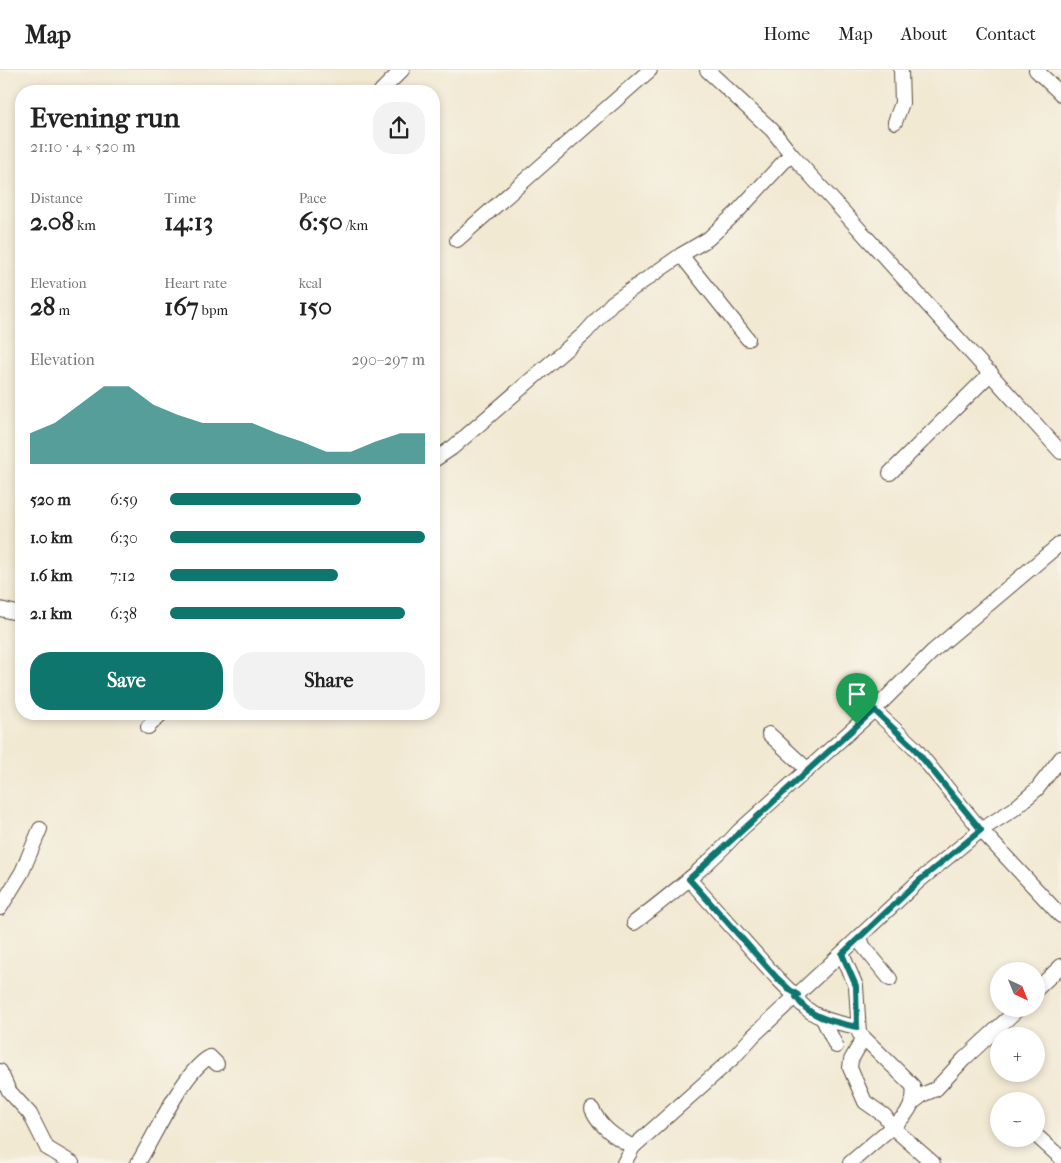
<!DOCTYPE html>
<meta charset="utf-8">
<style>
:root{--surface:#fff;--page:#f2f2f2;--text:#222;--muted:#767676;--line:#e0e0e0;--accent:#0f766e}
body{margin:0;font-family:"IM FELL French Canon",serif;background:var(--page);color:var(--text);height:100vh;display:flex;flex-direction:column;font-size:19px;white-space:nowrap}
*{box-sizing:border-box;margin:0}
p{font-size:16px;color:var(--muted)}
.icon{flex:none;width:28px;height:28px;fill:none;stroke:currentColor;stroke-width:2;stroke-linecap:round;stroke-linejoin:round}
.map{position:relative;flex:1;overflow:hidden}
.side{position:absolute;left:15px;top:15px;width:425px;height:635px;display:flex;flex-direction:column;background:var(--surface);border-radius:20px;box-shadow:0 2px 8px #0003}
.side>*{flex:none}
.needle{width:32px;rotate:137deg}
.controls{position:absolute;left:990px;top:892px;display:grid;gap:10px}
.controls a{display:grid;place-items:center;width:55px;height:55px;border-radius:50%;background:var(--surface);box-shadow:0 2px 8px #0003;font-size:25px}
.pin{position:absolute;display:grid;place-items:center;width:42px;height:42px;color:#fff;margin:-51px -21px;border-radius:50% 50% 50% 0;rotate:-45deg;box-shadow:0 0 5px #0007}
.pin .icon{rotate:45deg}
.round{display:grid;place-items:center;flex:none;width:52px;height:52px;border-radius:20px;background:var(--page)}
.summary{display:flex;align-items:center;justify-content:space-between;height:85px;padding:0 15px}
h1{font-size:28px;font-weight:700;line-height:38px}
.figures{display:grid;grid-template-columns:repeat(3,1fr);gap:8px;height:85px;padding:5px 15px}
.figures div{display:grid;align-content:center}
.figures b{font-size:25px;font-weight:700}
.figures small{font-size:14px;font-weight:400}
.figures p{font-size:14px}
.chart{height:140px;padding:10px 15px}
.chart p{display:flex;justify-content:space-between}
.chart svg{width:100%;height:90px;margin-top:5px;fill:var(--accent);opacity:.7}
.cta{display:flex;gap:10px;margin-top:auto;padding:10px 15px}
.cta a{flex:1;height:58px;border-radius:20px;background:var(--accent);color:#fff;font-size:20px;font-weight:700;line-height:58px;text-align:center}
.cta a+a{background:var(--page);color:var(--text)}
ul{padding:0 15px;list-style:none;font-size:16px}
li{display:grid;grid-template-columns:80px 60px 1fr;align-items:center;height:38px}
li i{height:12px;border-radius:6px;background:var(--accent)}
header{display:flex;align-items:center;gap:30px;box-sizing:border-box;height:70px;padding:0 25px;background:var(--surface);border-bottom:1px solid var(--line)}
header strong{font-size:24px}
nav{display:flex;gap:28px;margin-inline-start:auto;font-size:18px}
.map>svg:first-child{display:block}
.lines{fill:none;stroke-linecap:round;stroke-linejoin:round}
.minor-casing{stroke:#564739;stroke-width:16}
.minor{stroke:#fff;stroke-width:14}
.route-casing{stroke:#fff;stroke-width:10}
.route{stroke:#0f766e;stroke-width:6}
</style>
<header>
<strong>Map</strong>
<nav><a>Home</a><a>Map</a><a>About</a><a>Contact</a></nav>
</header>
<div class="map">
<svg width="1061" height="1093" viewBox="0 0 1061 1093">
<rect width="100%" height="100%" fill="#f7f3e8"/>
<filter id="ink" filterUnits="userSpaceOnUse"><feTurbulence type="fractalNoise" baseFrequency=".02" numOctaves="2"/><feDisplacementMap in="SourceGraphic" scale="10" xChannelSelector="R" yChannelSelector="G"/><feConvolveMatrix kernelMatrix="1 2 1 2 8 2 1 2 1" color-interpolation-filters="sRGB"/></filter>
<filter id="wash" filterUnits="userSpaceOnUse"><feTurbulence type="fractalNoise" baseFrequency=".0096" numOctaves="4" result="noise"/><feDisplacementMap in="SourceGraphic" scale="20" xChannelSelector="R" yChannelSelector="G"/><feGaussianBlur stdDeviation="1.12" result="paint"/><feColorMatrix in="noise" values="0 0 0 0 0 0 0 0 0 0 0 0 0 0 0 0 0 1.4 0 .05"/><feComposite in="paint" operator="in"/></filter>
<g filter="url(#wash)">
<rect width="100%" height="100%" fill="#f2e9d3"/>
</g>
<g filter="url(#ink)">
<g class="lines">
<defs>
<g id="minor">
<path d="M707,0L772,60L791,84L1061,382"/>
<path d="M1036,0L1061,24"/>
<path d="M381,21L402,0"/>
<path d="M895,52L902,33L901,0"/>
<path d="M457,170L650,0"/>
<path d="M681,185L748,269"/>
<path d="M434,390L452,378L585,263L612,233L681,185L708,169L737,142L791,84"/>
<path d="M890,403L991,303"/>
<path d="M0,539L21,544"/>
<path d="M874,640L914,677L981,760L1061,846"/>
<path d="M148,657L161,644"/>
<path d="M769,664L808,700"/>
<path d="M689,809L777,908L789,920L798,925"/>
<path d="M0,838L22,802L40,759"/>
<path d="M634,853C671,824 708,796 739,761L874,640L933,581L1061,473"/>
<path d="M860,866L863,876L890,909"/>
<path d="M842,884L856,916L859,963L913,1016C916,1035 906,1046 892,1057L885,1046L865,1032L850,998L851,990L863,969"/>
<path d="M1036,920L1061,896"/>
<path d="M796,927C809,948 834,952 857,957"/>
<path d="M822,947L836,976"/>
<path d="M0,1001L9,1021L30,1044L47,1078L72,1093"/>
<path d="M911,1034L924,1024L936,1019L964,989L1018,939"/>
<path d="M592,1039C601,1058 615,1067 633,1077"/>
<path d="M1039,1068L1061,1088"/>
<path d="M138,1093C154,1067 184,1000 210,987L217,994"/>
<path d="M624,1093L633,1077L734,987L753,966L920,810L981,760L1014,739L1037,719L1061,688"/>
<path d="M850,1093L892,1057L933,1093"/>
</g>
</defs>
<use href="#minor" class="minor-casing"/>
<use href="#minor" class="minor"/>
</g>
</g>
<g class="lines" filter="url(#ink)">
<defs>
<path id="route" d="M874,640L914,678L981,760L920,810L842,884L856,916L857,957C834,952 809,948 796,927L798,925L790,920L777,908L689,809Z"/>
</defs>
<use href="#route" class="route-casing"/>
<use href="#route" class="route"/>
</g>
</svg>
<div class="controls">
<a><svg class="needle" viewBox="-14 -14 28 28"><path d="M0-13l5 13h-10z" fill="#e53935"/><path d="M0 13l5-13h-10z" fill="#767676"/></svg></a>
<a>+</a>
<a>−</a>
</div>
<div class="pin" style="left:857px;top:654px;background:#1e9e55"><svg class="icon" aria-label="arrive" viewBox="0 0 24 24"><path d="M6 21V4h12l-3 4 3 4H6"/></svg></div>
<section class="side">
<div class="summary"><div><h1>Evening run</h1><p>21:10 · 4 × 520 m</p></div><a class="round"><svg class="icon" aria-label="share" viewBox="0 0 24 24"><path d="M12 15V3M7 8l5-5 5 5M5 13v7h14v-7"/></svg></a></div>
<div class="figures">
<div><p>Distance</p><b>2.08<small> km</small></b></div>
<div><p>Time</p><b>14:13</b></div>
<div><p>Pace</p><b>6:50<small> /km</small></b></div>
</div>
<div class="figures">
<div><p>Elevation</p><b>28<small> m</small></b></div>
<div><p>Heart rate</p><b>167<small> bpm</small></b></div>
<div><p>kcal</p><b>150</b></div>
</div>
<div class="chart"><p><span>Elevation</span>290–297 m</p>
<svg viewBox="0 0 160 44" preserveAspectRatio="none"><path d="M0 44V29L10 24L20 15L30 6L40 6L50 15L60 20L70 24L80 24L90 24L100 29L110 33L120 38L130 38L140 33L150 29L160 29V44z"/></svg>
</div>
<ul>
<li><b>520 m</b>6:59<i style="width:75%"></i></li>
<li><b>1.0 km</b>6:30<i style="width:100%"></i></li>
<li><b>1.6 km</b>7:12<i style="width:66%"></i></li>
<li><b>2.1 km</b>6:38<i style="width:92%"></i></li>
</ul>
<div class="cta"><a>Save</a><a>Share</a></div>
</section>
</div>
